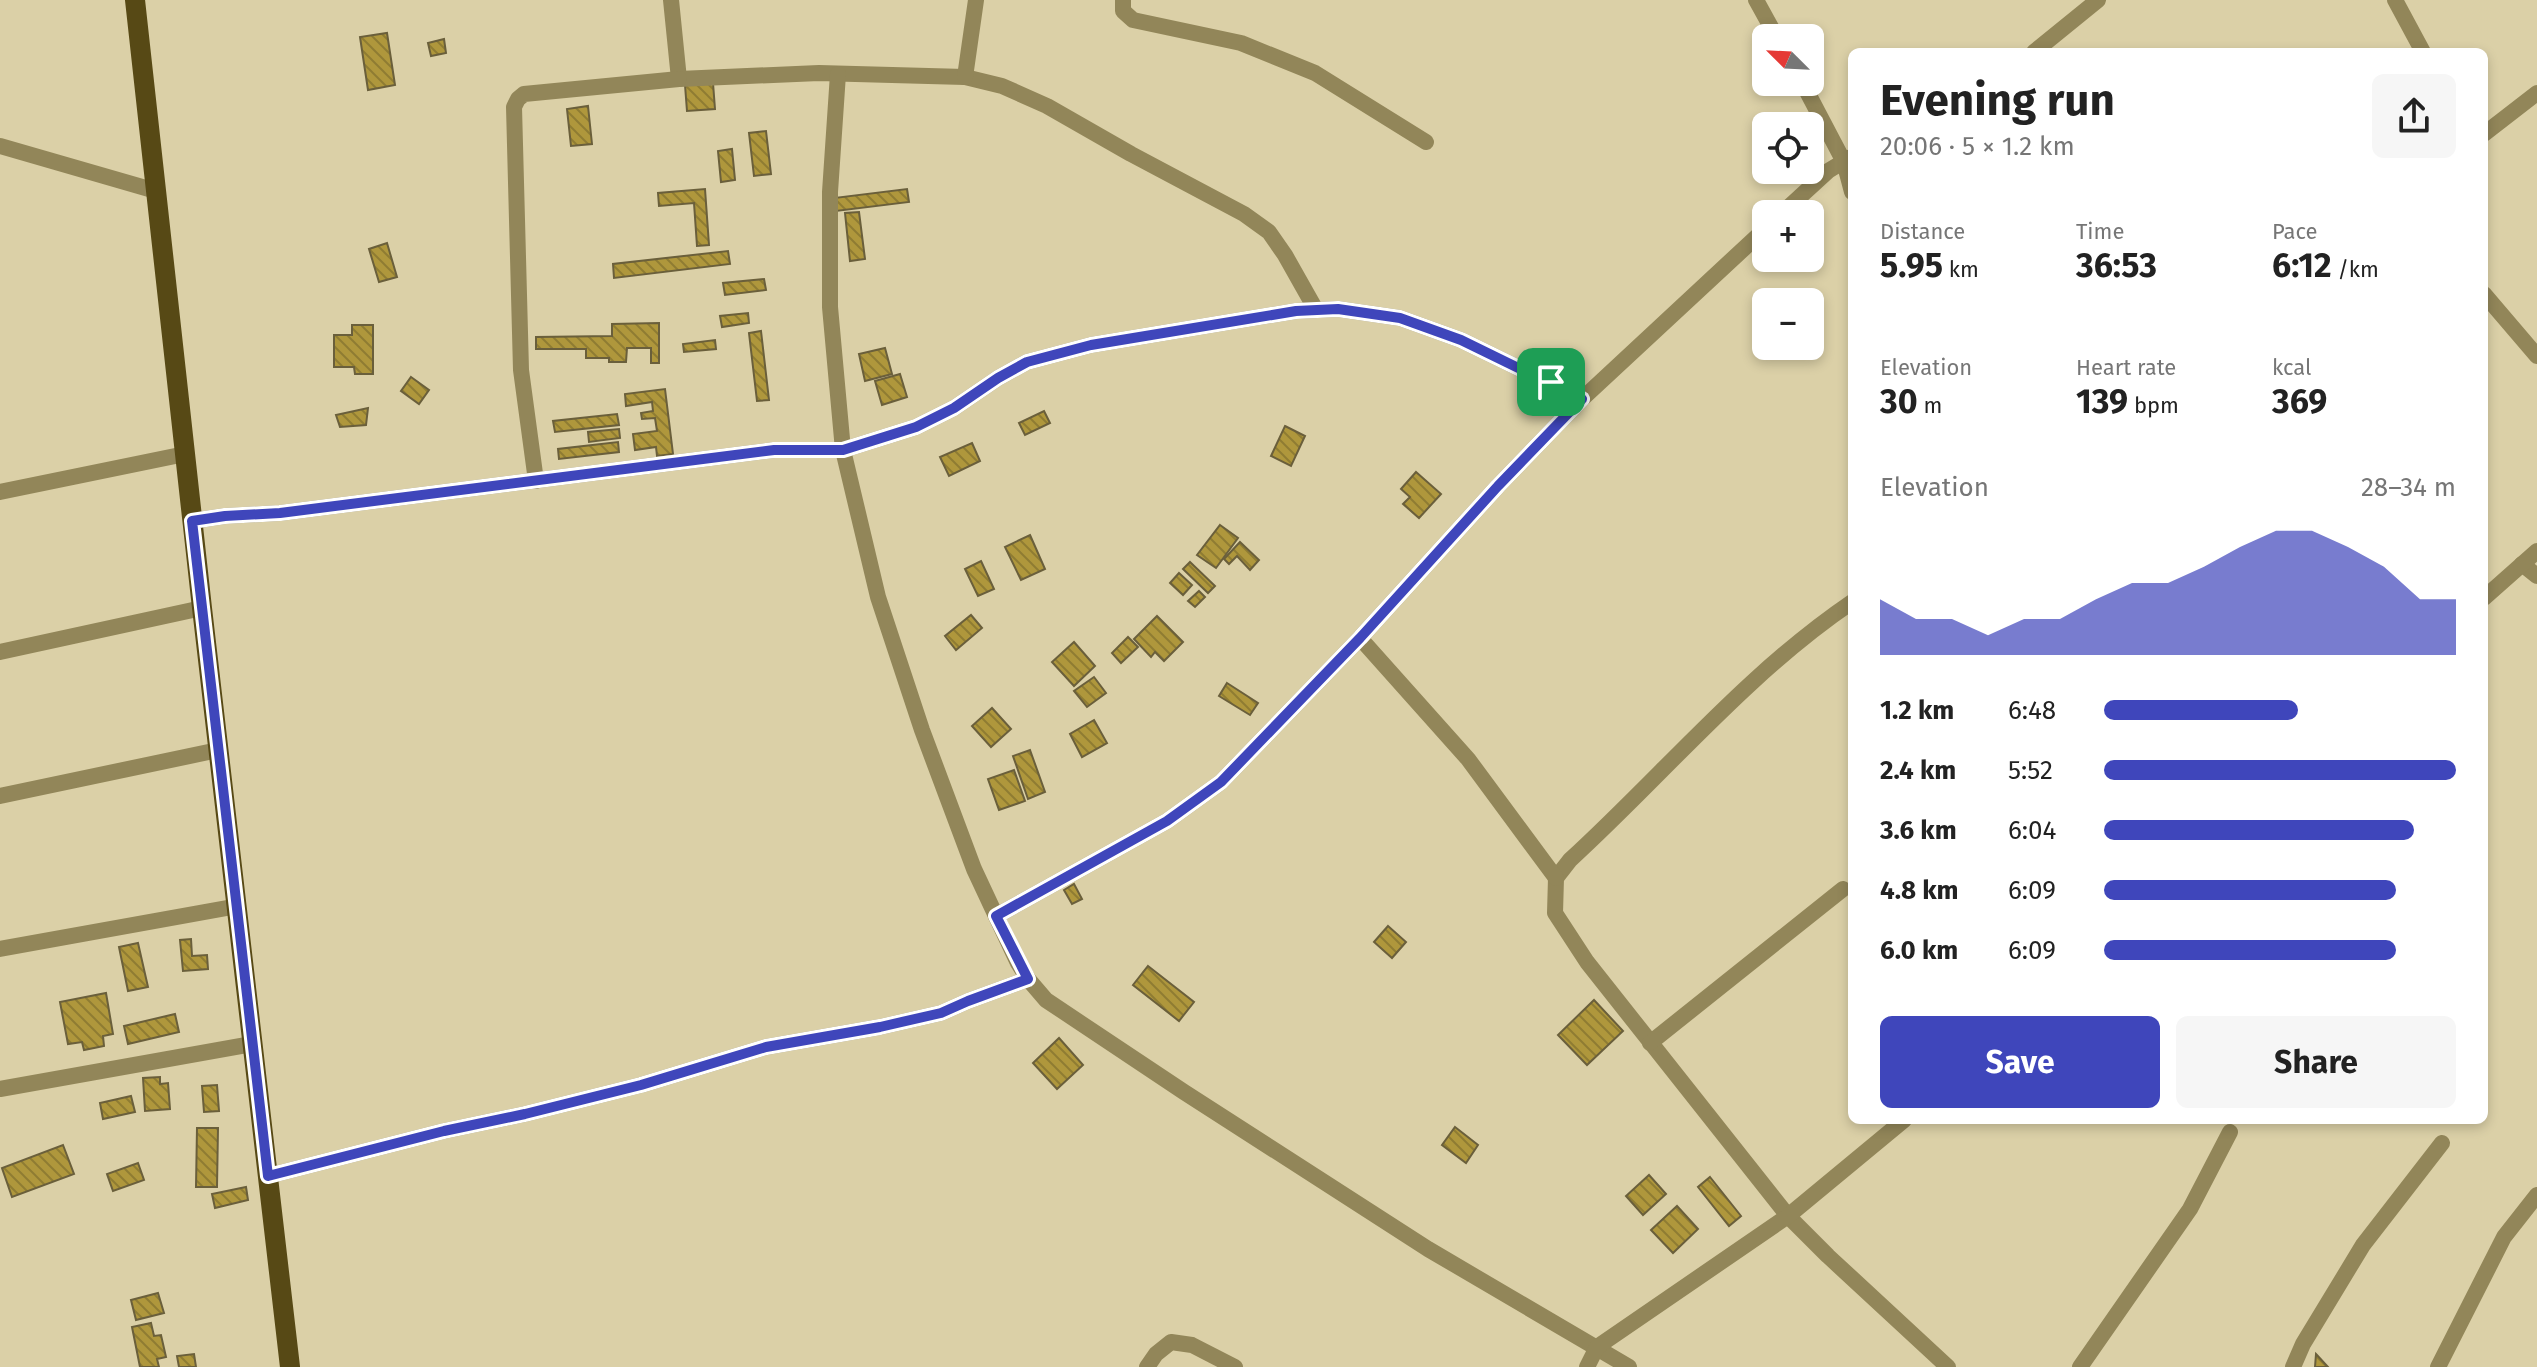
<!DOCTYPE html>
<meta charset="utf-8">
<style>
:root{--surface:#fff;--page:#f6f6f6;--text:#222;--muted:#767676;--accent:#3f46bb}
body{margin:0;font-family:"Fira Sans",sans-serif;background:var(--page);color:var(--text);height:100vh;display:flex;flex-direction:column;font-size:30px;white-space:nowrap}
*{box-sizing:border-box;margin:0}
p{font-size:26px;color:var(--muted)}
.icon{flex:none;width:44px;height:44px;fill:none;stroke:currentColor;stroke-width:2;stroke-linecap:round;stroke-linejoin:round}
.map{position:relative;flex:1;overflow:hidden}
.sheet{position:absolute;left:1848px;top:48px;width:640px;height:1076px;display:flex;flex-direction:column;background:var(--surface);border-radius:12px;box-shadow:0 4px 12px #0003}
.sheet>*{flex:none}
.needle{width:52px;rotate:294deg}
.fabs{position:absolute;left:1752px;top:24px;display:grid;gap:16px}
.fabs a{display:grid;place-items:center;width:72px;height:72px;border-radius:12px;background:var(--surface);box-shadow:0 4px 12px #0003;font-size:40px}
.pin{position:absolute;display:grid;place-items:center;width:68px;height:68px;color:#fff;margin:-34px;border-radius:16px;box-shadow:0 4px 12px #0006}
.round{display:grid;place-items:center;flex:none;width:84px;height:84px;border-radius:12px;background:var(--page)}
.summary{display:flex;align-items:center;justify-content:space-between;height:136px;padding:0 32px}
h1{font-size:44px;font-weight:700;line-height:60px}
.figures{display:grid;grid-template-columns:repeat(3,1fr);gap:12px;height:136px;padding:8px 32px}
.figures div{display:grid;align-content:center}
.figures b{font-size:34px;font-weight:700}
.figures small{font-size:22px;font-weight:400}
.figures p{font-size:22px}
.chart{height:224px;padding:16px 32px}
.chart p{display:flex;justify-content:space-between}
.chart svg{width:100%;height:144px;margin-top:8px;fill:var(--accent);opacity:.7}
.button{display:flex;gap:16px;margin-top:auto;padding:16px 32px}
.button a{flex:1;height:92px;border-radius:12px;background:var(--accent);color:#fff;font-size:32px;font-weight:700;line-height:92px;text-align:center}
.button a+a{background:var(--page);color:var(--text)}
ul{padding:0 32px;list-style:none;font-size:26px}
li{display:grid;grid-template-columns:128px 96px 1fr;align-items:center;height:60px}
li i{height:20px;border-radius:10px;background:var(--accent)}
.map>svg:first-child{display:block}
.building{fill:url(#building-back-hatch);stroke:#6a5f3b;stroke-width:2}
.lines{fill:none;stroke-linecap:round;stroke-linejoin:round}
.street{stroke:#928659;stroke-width:16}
.primary{stroke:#574915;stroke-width:20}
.route-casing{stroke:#fff;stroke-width:16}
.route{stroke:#3f46bb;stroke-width:10}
</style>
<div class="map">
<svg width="2537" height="1367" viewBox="0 0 2537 1367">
<defs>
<pattern id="building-back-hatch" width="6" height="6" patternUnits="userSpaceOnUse" patternTransform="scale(2)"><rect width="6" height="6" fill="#af973c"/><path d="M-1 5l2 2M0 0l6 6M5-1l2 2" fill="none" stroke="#8f7c32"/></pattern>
</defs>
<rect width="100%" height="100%" fill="#dbd0a7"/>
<g class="building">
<path d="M387,33L395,85L368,90L360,37Z"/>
<path d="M444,39L446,53L431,56L428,43Z"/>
<path d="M713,83L715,109L687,111L685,85Z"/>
<path d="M588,106L592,144L571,146L567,109Z"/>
<path d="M766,131L771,174L754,176L749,133Z"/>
<path d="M732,149L735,180L721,182L718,151Z"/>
<path d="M705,189L709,245L697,246L694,203L659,206L658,193Z"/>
<path d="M907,189L909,202L836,211L834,198Z"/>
<path d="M859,212L865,259L850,261L845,213Z"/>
<path d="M387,243L397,277L379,282L369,249Z"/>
<path d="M728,251L730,264L614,278L613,264Z"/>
<path d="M764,279L766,290L725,295L723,283Z"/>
<path d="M748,313L749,323L722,327L720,316Z"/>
<path d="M659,323V363H651V348H627L626,362H609V358H586V349H536V337L612,336V324Z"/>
<path d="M352,325H373V374H355L354,367H334V335H352Z"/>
<path d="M761,331L769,400L757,401L749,333Z"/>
<path d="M715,340L716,349L684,352L683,344Z"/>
<path d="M885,348L892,374L865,381L859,354Z"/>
<path d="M900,374L907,397L882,405L875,381Z"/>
<path d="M411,377L429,390L419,404L401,391Z"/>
<path d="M665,389L673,454L657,456L656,447L635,450L633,434L657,431L655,418L642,419L641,413L653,411L652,402L626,406L625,394Z"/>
<path d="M368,408L366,425L340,427L336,415Z"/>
<path d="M1044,411L1050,423L1025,435L1019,423Z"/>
<path d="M617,414L619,425L555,432L553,421Z"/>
<path d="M1285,426L1305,436L1291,466L1271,456Z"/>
<path d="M619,429L620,438L589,442L588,432Z"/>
<path d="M618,442L619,452L559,459L558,449Z"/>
<path d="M972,443L980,461L949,476L940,457Z"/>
<path d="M1416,472L1441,494L1419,518L1403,504L1410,497L1401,489Z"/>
<path d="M1220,525L1238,538L1216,568L1197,555Z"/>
<path d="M1030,535L1045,569L1021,580L1005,547Z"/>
<path d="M1240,542L1259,560L1250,570L1237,556L1229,564L1224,559Z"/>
<path d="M981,561L994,589L978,596L965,569Z"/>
<path d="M1190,562L1215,586L1208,593L1183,569Z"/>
<path d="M1179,573L1192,585L1183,595L1170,583Z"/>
<path d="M1199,591L1205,597L1195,607L1188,601Z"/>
<path d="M971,615L982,628L956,650L945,636Z"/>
<path d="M1157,616L1183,642L1164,661L1155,652L1151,657L1134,639Z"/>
<path d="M1128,637L1138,647L1121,663L1112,653Z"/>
<path d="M1074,642L1095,666L1074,686L1052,662Z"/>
<path d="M1094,677L1106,693L1087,707L1074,691Z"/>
<path d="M1227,683L1258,703L1250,715L1219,696Z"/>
<path d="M992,708L1011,729L991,747L972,726Z"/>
<path d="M1094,720L1107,743L1082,757L1070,734Z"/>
<path d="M1030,750L1045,792L1028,799L1013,756Z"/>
<path d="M1014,770L1025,801L999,810L988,779Z"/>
<path d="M1074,884L1082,899L1072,904L1064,890Z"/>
<path d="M1388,926L1406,942L1392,958L1374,942Z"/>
<path d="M191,939L192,956L207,955L208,969L183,971L180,940Z"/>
<path d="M138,943L148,987L128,991L119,947Z"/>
<path d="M1148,966L1194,1002L1179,1021L1133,985Z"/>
<path d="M106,993L113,1034L103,1036L104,1046L84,1050L82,1042L68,1044L60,1002Z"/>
<path d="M1594,1000L1623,1031L1587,1065L1558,1035Z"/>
<path d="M175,1014L179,1032L128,1044L124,1026Z"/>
<path d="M1059,1038L1083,1065L1057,1089L1033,1063Z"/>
<path d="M160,1077V1084L168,1083L170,1109L145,1111L143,1078Z"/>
<path d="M217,1085L219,1111L204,1112L202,1086Z"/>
<path d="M131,1096L135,1112L103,1119L100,1103Z"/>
<path d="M1455,1127L1478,1145L1466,1163L1442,1145Z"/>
<path d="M197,1128H218L217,1187H196Z"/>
<path d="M63,1145L74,1174L12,1197L2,1168Z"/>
<path d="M138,1163L144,1180L113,1191L107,1174Z"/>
<path d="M1649,1175L1666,1194L1643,1215L1626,1196Z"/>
<path d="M1710,1177L1741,1216L1729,1226L1698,1187Z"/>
<path d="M246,1187L248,1200L215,1208L212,1194Z"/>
<path d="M1677,1206L1698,1229L1673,1253L1651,1230Z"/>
<path d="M158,1293L164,1313L136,1320L131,1300Z"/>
<path d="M151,1323L154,1336L161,1335L166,1357L157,1359L159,1367H140L132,1327Z"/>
<path d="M194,1354L196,1367H179L177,1356Z"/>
<path d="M2316,1354L2328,1367H2315Z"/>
</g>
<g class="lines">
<g class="street">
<path d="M671,0L679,79L819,73L965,77L1002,86L1047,106L1131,154L1244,214L1269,232L1285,255L1316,310"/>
<path d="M1123,0V11L1133,20L1241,43L1315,73L1426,142"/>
<path d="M1756,0L1777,38"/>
<path d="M2395,0L2423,52"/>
<path d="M2034,52L2098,0"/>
<path d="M838,74L830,192V307L843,450L878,597L922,730L974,869L1018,963L1028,979L1046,1000L1184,1092L1428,1249L1629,1367"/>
<path d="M965,77L976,0"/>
<path d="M1802,82L1844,162L1852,192"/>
<path d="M2484,134L2537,93"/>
<path d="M0,146L156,191"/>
<path d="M1781,214L1828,171L1851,157"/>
<path d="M2484,294L2537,356"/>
<path d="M536,481L521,370L514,107L518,99L524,94L679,79"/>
<path d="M0,492L185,454"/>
<path d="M192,521L225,516L280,513L774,450H843L916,427L954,408L998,378L1027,362L1091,345L1296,311L1338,309L1400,318L1461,340L1582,399"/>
<path d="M2522,564L2537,576"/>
<path d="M2484,598L2537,551"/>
<path d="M1852,602C1746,674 1664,774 1570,860L1556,878L1555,913L1587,962L1788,1216L1828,1256L1948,1367"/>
<path d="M1360,638L1468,759L1556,878"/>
<path d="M0,652L202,608"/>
<path d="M0,796L218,750"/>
<path d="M996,916L1167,821L1221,782L1360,638L1498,486L1582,399L1766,228"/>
<path d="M0,949L238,906"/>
<path d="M1650,1043L1843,889"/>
<path d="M0,1089L252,1044"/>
<path d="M268,1176L444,1131L525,1114L641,1085L766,1047L880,1027L941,1013L968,1001L1028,979"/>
<path d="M1147,1367L1156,1354L1171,1342L1192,1345L1235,1367"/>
<path d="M1587,1367L1597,1347L1788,1216L1904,1120"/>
<path d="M2080,1367L2190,1209L2230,1132"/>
<path d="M2293,1367L2303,1344L2363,1245L2442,1143"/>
<path d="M2438,1367L2504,1237L2537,1195"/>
</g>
<path class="primary" d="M135,0L202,608L290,1367"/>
</g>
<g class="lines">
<defs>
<path id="route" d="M1338,309L1400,318L1461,340L1582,399L1498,486L1360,638L1221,782L1167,821L996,916L1028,979L968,1001L941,1013L880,1027L766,1047L641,1085L525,1114L444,1131L268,1176L192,521L225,516L280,513L774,450H843L916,427L954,408L998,378L1027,362L1091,345L1296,311Z"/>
</defs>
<use href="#route" class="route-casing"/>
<use href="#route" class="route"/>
</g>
</svg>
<div class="fabs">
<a><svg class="needle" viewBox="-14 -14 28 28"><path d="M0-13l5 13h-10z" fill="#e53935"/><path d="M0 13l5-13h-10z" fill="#767676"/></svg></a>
<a><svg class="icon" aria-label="locate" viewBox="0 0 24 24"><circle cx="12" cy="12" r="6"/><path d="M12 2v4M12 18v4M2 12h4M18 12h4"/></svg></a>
<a>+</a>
<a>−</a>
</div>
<div class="pin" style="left:1551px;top:382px;background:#1e9e55"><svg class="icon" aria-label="arrive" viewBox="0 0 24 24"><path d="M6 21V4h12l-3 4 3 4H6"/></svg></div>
<section class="sheet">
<div class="summary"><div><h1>Evening run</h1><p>20:06 · 5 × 1.2 km</p></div><a class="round"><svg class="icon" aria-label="share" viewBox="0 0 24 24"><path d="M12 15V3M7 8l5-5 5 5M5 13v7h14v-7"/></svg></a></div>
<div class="figures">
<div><p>Distance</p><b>5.95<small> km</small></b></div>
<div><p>Time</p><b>36:53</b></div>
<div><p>Pace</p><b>6:12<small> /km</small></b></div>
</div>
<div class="figures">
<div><p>Elevation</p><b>30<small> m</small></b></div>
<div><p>Heart rate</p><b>139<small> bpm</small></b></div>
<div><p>kcal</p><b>369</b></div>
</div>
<div class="chart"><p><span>Elevation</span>28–34 m</p>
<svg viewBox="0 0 160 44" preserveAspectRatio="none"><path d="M0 44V27L10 33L20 33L30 38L40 33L50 33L60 27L70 22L80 22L90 17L100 11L110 6L120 6L130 11L140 17L150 27L160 27V44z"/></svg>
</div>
<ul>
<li><b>1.2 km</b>6:48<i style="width:55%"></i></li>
<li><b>2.4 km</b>5:52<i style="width:100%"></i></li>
<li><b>3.6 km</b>6:04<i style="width:88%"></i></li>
<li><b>4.8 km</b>6:09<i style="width:83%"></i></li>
<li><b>6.0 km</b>6:09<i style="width:83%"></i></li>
</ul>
<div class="button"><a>Save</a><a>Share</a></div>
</section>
</div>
